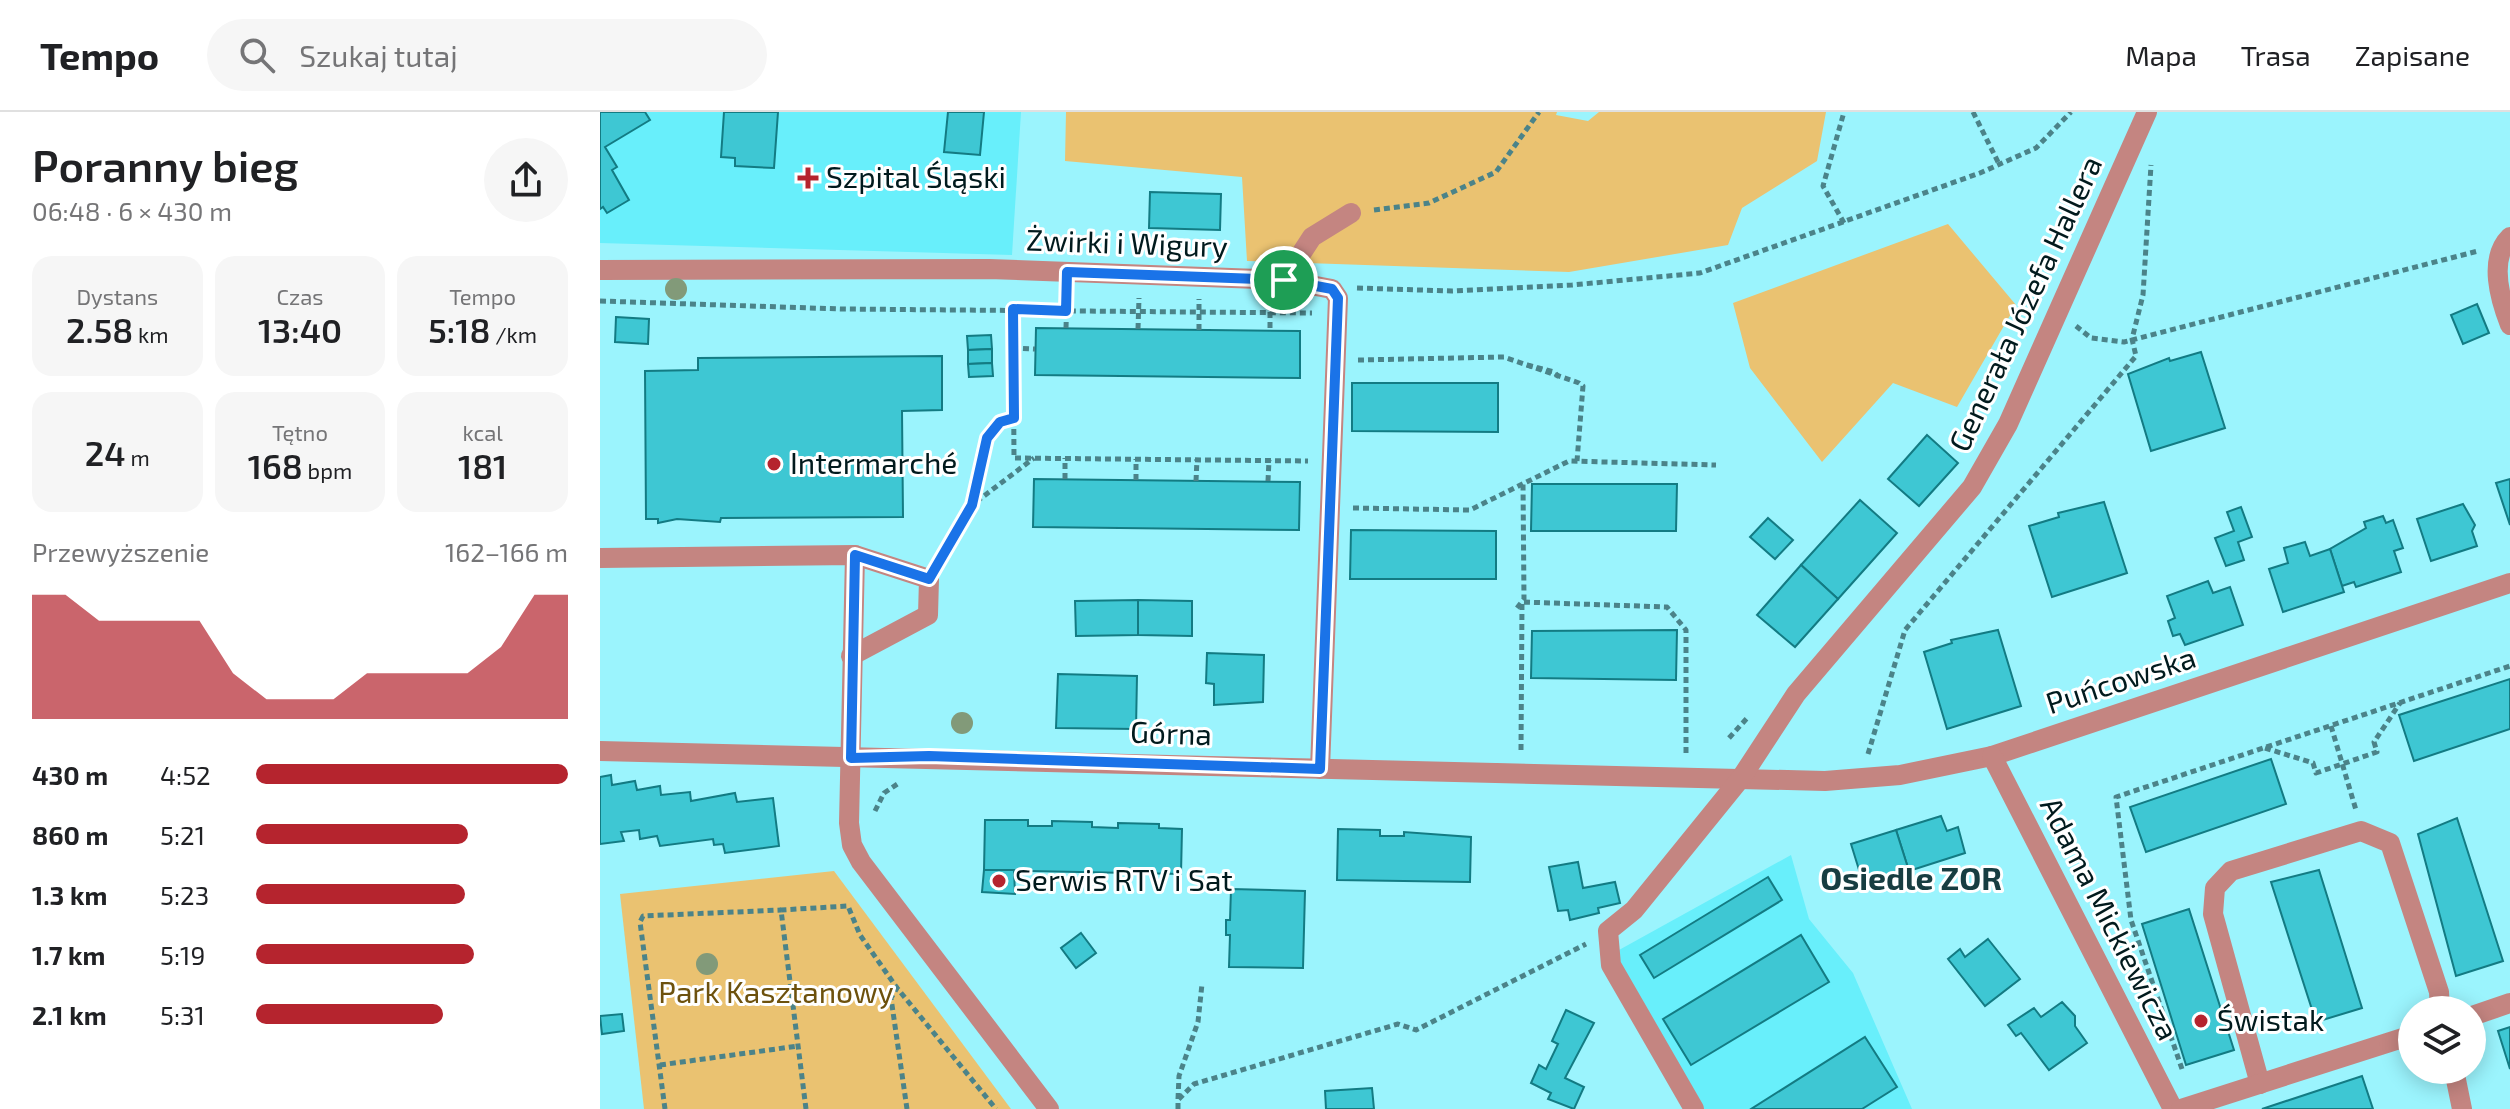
<!DOCTYPE html>
<html lang="pl">
<meta charset="utf-8">
<style>
:root{--surface:#fff;--page:#f6f6f6;--text:#202124;--muted:#757577;--line:#e0e0e0;--accent:#b5242e}
body{margin:0;font-family:"Exo 2",sans-serif;background:var(--page);color:var(--text);height:100vh;display:flex;flex-direction:column;font-size:30px;white-space:nowrap}
*{box-sizing:border-box;margin:0}
p{font-size:26px;color:var(--muted)}
.icon{flex:none;width:44px;height:44px;fill:none;stroke:currentColor;stroke-width:2;stroke-linecap:round;stroke-linejoin:round}
.map{position:relative;flex:1;overflow:hidden}
.drawer{display:flex;flex-direction:column;background:var(--surface);width:600px}
.drawer>*{flex:none}
.controls{position:absolute;left:1798px;top:884px;display:grid;gap:16px}
.controls a{display:grid;place-items:center;width:88px;height:88px;border-radius:50%;background:var(--surface);box-shadow:0 4px 20px #0003;font-size:40px}
.pin{position:absolute;display:grid;place-items:center;width:68px;height:68px;color:#fff;margin:-34px;border:4px solid #fff;border-radius:50%;box-shadow:0 2px 8px #0007}
.round{display:grid;place-items:center;flex:none;width:84px;height:84px;border-radius:42px;background:var(--page)}
.head{display:flex;align-items:center;justify-content:space-between;height:136px;padding:0 32px}
h1{font-size:44px;font-weight:600;line-height:60px}
.stats{display:grid;grid-template-columns:repeat(3,1fr);gap:12px;height:136px;padding:8px 32px}
.stats div{display:grid;align-content:center;border-radius:20px;background:var(--page);text-align:center}
.stats b{font-size:34px;font-weight:600}
.stats small{font-size:22px;font-weight:400}
.stats p{font-size:22px}
.chart{height:224px;padding:16px 32px}
.chart p{display:flex;justify-content:space-between}
.chart svg{width:100%;height:144px;margin-top:8px;fill:var(--accent);opacity:.7}
ul{padding:0 32px;list-style:none;font-size:26px}
li{display:grid;grid-template-columns:128px 96px 1fr;align-items:center;height:60px}
li i{height:20px;border-radius:10px;background:var(--accent)}
header{display:flex;align-items:center;gap:48px;box-sizing:border-box;height:112px;padding:0 40px;background:var(--surface);border-bottom:2px solid var(--line)}
header strong{font-size:38px}
nav{display:flex;gap:44px;margin-inline-start:auto;font-size:28px}
.search{width:560px;height:72px;background:var(--page);display:flex;align-items:center;gap:20px;box-sizing:border-box;padding:0 28px;border-radius:44px;color:var(--muted);font-size:30px}
main{display:flex;flex:1;min-height:0}
.map>svg:first-child{display:block}
.built{fill:#68effb}
.green{fill:#eac271}
.building{fill:#3ec7d3;stroke:#137b83;stroke-width:2}
.lines{fill:none;stroke-linecap:round;stroke-linejoin:round}
.path{stroke:#4b8389;stroke-width:5;stroke-dasharray:6 4;stroke-linecap:butt}
.minor{stroke:#c48581;stroke-width:20}
.tree{fill:#829a79}
.route-casing{stroke:#fff;stroke-width:16}
.route{stroke:#1a73e8;stroke-width:10}
.poi-dot{fill:#b5242e;stroke:#fff;stroke-width:3}
.labels{text-anchor:middle;stroke-width:6;stroke-linejoin:round;paint-order:stroke}
.poi-label{font-size:30px;fill:#011a1d;stroke:#fff;text-anchor:start}
.street-label{font-size:30px;fill:#011a1d;stroke:#fff}
.park-label{font-size:30px;fill:#6d510d;stroke:#fff}
.neighbourhood-label{font-size:32px;font-weight:bold;fill:#173d41;stroke:#fff}
</style>
<header>
<strong>Tempo</strong>
<div class="search"><svg class="icon" aria-label="search" viewBox="0 0 24 24"><circle cx="10" cy="10" r="6"/><path d="M15 15l6 6"/></svg>Szukaj tutaj</div>
<nav><a>Mapa</a><a>Trasa</a><a>Zapisane</a></nav>
</header>
<main>
<section class="drawer">
<div class="head"><div><h1>Poranny bieg</h1><p>06:48 · 6 × 430 m</p></div><a class="round"><svg class="icon" aria-label="share" viewBox="0 0 24 24"><path d="M12 15V3M7 8l5-5 5 5M5 13v7h14v-7"/></svg></a></div>
<div class="stats">
<div><p>Dystans</p><b>2.58<small> km</small></b></div>
<div><p>Czas</p><b>13:40</b></div>
<div><p>Tempo</p><b>5:18<small> /km</small></b></div>
</div>
<div class="stats">
<div><b>24<small> m</small></b></div>
<div><p>Tętno</p><b>168<small> bpm</small></b></div>
<div><p>kcal</p><b>181</b></div>
</div>
<div class="chart"><p><span>Przewyższenie</span>162–166 m</p>
<svg viewBox="0 0 160 44" preserveAspectRatio="none"><path d="M0 44V6L10 6L20 14L30 14L40 14L50 14L60 30L70 38L80 38L90 38L100 30L110 30L120 30L130 30L140 22L150 6L160 6V44z"/></svg>
</div>
<ul>
<li><b>430 m</b>4:52<i style="width:100%"></i></li>
<li><b>860 m</b>5:21<i style="width:68%"></i></li>
<li><b>1.3 km</b>5:23<i style="width:67%"></i></li>
<li><b>1.7 km</b>5:19<i style="width:70%"></i></li>
<li><b>2.1 km</b>5:31<i style="width:60%"></i></li>
</ul>
</section>
<div class="map">
<svg width="1910" height="997" viewBox="0 0 1910 997">
<rect width="100%" height="100%" fill="#9bf4fd"/>
<g class="built">
<path d="M0,0H421L412,143L0,131Z"/>
<path d="M1191,743L1209,807L1253,861L1312,997H1104L1019,855V838Z"/>
</g>
<g class="green">
<path d="M466,0H957L956,3L988,9L999,0H1226L1217,49L1142,96L1128,133L969,160L647,149L642,65L465,49Z"/>
<path d="M1348,112L1416,193L1357,295L1293,271L1222,350L1150,256L1133,191Z"/>
<path d="M234,759L411,997H44L20,782Z"/>
</g>
<g class="building">
<path d="M0,0H45L50,8L5,35L17,55L12,58L29,88L7,101L3,95L0,97Z"/>
<path d="M124,0H178L174,56L135,54V46L121,45Z"/>
<path d="M348,0H384L380,43L344,40Z"/>
<path d="M550,80L621,82L620,118L549,116Z"/>
<path d="M1877,192L1889,221L1863,232L1851,203Z"/>
<path d="M16,205L49,207L48,232L15,230Z"/>
<path d="M436,216L700,219V266L435,263Z"/>
<path d="M391,223L392,237L368,238L367,224Z"/>
<path d="M392,237V251L368,252V238Z"/>
<path d="M1601,240L1625,316L1551,339L1528,262L1569,246L1570,249Z"/>
<path d="M342,244V298L302,299L303,405L121,406L120,410L77,407L58,411V407H46L45,259L98,258V246Z"/>
<path d="M392,251L393,264L369,265L368,252Z"/>
<path d="M752,271H898V320L752,319Z"/>
<path d="M1327,323L1358,351L1319,394L1288,367Z"/>
<path d="M434,367L700,370L699,418L433,415Z"/>
<path d="M1910,367V413L1896,371Z"/>
<path d="M932,372H1077L1076,419H931Z"/>
<path d="M1260,388L1297,421L1238,487L1201,453Z"/>
<path d="M1504,390L1527,461L1452,485L1429,414L1459,405L1458,401Z"/>
<path d="M1863,392L1875,413L1872,419L1877,434L1831,449L1817,407Z"/>
<path d="M1641,395L1652,425L1638,430L1644,448L1626,454L1615,426L1634,419L1627,400Z"/>
<path d="M1783,404L1786,411L1793,408L1803,436L1794,439L1801,460L1756,475L1754,470L1742,474L1730,437L1766,416L1764,410Z"/>
<path d="M1168,406L1193,428L1175,447L1150,425Z"/>
<path d="M751,418L896,419V467H750Z"/>
<path d="M1705,430L1710,444L1730,437L1744,480L1683,500L1669,457L1688,451L1684,436Z"/>
<path d="M1201,453L1238,487L1195,535L1157,503Z"/>
<path d="M1608,469L1613,481L1630,475L1643,513L1585,533L1580,522L1573,524L1568,509L1575,506L1567,484Z"/>
<path d="M538,488L592,489V524L538,523Z"/>
<path d="M538,488V523L476,524L475,489Z"/>
<path d="M1077,518L1076,568L931,566L932,519Z"/>
<path d="M1398,518L1421,594L1347,617L1324,540L1352,531L1351,528Z"/>
<path d="M607,541L664,543L663,590L614,593V572L606,571Z"/>
<path d="M458,562L537,564L536,617L456,616Z"/>
<path d="M1910,567V617L1814,649L1799,603Z"/>
<path d="M1671,647L1686,692L1546,740L1530,695Z"/>
<path d="M11,663L12,673L35,669L37,678L60,674L61,683L90,680L91,689L135,681L137,690L173,686L179,734L125,741L123,732L114,733L113,727L60,734L57,724L40,727L39,718L21,720L24,729L0,732V665Z"/>
<path d="M1341,704L1347,719L1358,715L1365,741L1309,759L1296,718Z"/>
<path d="M1857,706L1903,849L1856,864L1818,722Z"/>
<path d="M385,708H428V714H452V709L492,710V715L518,716V711L559,712V716L582,717L581,762L384,758Z"/>
<path d="M738,717L780,718V724H804V720L871,725L870,770L737,768Z"/>
<path d="M1296,718L1309,759L1264,774L1251,732Z"/>
<path d="M978,750L983,776L1015,770L1020,791L998,796L999,801L970,808L968,798L958,799L949,755Z"/>
<path d="M384,758H414L415,782L382,780Z"/>
<path d="M1719,758L1762,896L1716,910L1671,770Z"/>
<path d="M1168,765L1182,788L1054,866L1040,843Z"/>
<path d="M631,777L705,779L703,856L629,855L630,823H626V808H630Z"/>
<path d="M1589,797L1634,938L1586,953L1542,812Z"/>
<path d="M481,821L496,841L476,856L461,836Z"/>
<path d="M1201,823L1229,870L1091,953L1063,907Z"/>
<path d="M1388,827L1420,867L1385,894L1348,847L1360,837L1365,845Z"/>
<path d="M1462,890L1475,904V914L1487,931L1449,958L1421,921L1416,924L1408,913L1434,896L1441,905Z"/>
<path d="M966,898L994,911L965,966L984,975L974,997L948,987L951,981L931,971L939,953L946,957L958,932L952,929Z"/>
<path d="M22,902L24,919L2,922L0,904Z"/>
<path d="M1910,915V957L1898,919Z"/>
<path d="M1265,925L1297,975L1262,997H1151Z"/>
<path d="M1762,964L1773,997H1662Z"/>
<path d="M772,976L774,997H726L725,979Z"/>
</g>
<g class="lines">
<g class="path">
<path d="M1373,0L1399,52"/>
<path d="M774,98L829,91L896,60L939,0"/>
<path d="M1244,111L1223,74L1244,0"/>
<path d="M757,176L852,179L972,173L1100,161L1380,61L1436,36L1471,0"/>
<path d="M0,189L242,197L712,201"/>
<path d="M413,197L414,346L708,349"/>
<path d="M670,200V219"/>
<path d="M1476,214L1491,226L1524,230L1878,139"/>
<path d="M466,216L467,181"/>
<path d="M538,217L539,186"/>
<path d="M599,218V187"/>
<path d="M413,236L435,237"/>
<path d="M758,248L904,245L979,271L983,274L977,349"/>
<path d="M927,253L954,260L959,265"/>
<path d="M465,367V346"/>
<path d="M536,368V347"/>
<path d="M596,369L597,347"/>
<path d="M668,369L669,348"/>
<path d="M372,393C382,361 377,318 414,306"/>
<path d="M753,396L870,398L969,349L1116,353"/>
<path d="M340,449L372,393L434,346"/>
<path d="M917,496L924,487L923,371"/>
<path d="M1731,614L1756,698"/>
<path d="M1129,626L1149,604"/>
<path d="M1665,636L1713,651L1716,661L1777,640L1774,630L1800,591"/>
<path d="M921,638L922,490L1067,495L1086,518V645"/>
<path d="M1268,642L1305,518L1536,244L1532,227L1543,183L1551,53"/>
<path d="M275,699L284,681L299,671"/>
<path d="M60,953L198,934"/>
<path d="M1582,957L1531,808L1516,685L1910,554"/>
<path d="M578,987L579,964L598,910L602,872"/>
<path d="M65,997L40,810L43,804L181,798"/>
<path d="M206,997L181,798L248,794L260,823L297,876"/>
<path d="M307,997L291,886L297,876L396,997"/>
<path d="M578,997V988L594,972L798,912L816,918L986,832"/>
</g>
<g class="minor">
<path d="M1910,125C1888,147 1900,187 1910,213"/>
<path d="M0,158L389,157L684,168L732,177L738,186L720,657"/>
<path d="M684,168L712,125L751,101"/>
<path d="M0,446L255,443L249,711L252,733L261,750L449,997"/>
<path d="M251,544L328,503L329,467L255,443"/>
<path d="M0,639L1225,669L1300,663L1392,644L1910,471"/>
<path d="M1392,644L1573,997"/>
<path d="M1872,904L1910,891"/>
<path d="M1854,958L1862,997"/>
<path d="M1660,972L1613,802L1615,776L1631,759L1761,719L1790,731L1839,880L1840,898"/>
<path d="M1094,997L1011,853L1008,819L1034,798L1141,666L1196,582L1372,375L1408,312L1547,0"/>
<path d="M1581,997L1812,923"/>
</g>
</g>
<g class="tree">
<circle cx="76" cy="177" r="11"/>
<circle cx="362" cy="611" r="11"/>
<circle cx="107" cy="852" r="11"/>
</g>
<g class="lines">
<defs>
<path id="route" d="M467,160L684,168L732,177L738,186L720,657L329,644L251,646L255,443L329,467L372,393L387,326L400,310L414,306L413,197L466,199Z"/>
</defs>
<use href="#route" class="route-casing"/>
<use href="#route" class="route"/>
</g>
<g class="poi-dot">
<path d="M204 54h8v8h8v8h-8v8h-8v-8h-8v-8h8z"/>
<circle cx="174" cy="352" r="8"/>
<circle cx="399" cy="769" r="8"/>
<circle cx="1601" cy="909" r="8"/>
</g>
<g class="labels">
<g class="poi-label">
<text x="226" y="76">Szpital Śląski</text>
<text x="190" y="362">Intermarché</text>
<text x="415" y="779">Serwis RTV i Sat</text>
<text x="1617" y="919">Świstak</text>
</g>
<g class="street-label">
<text transform="translate(527 132) rotate(2)" y="10">Żwirki i Wigury</text>
<text transform="translate(1426 192) rotate(-65)" y="10">Generała Józefa Hallera</text>
<text transform="translate(1521 569) rotate(-18)" y="10">Puńcowska</text>
<text transform="translate(571 622) rotate(2)" y="10">Górna</text>
<text transform="translate(1509 807) rotate(63)" y="10">Adama Mickiewicza</text>
</g>
<g class="park-label">
<text x="176" y="891">Park Kasztanowy</text>
</g>
<g class="neighbourhood-label">
<text x="1311" y="778">Osiedle ZOR</text>
</g>
</g>
</svg>
<div class="controls">
<a><svg class="icon" aria-label="layers" viewBox="0 0 24 24"><path d="M12 4l9 5-9 5-9-5zM3 14l9 5 9-5"/></svg></a>
</div>
<div class="pin" style="left:684px;top:168px;background:#1e9e55"><svg class="icon" aria-label="arrive" viewBox="0 0 24 24"><path d="M6 21V4h12l-3 4 3 4H6"/></svg></div>
</div>
</main>
